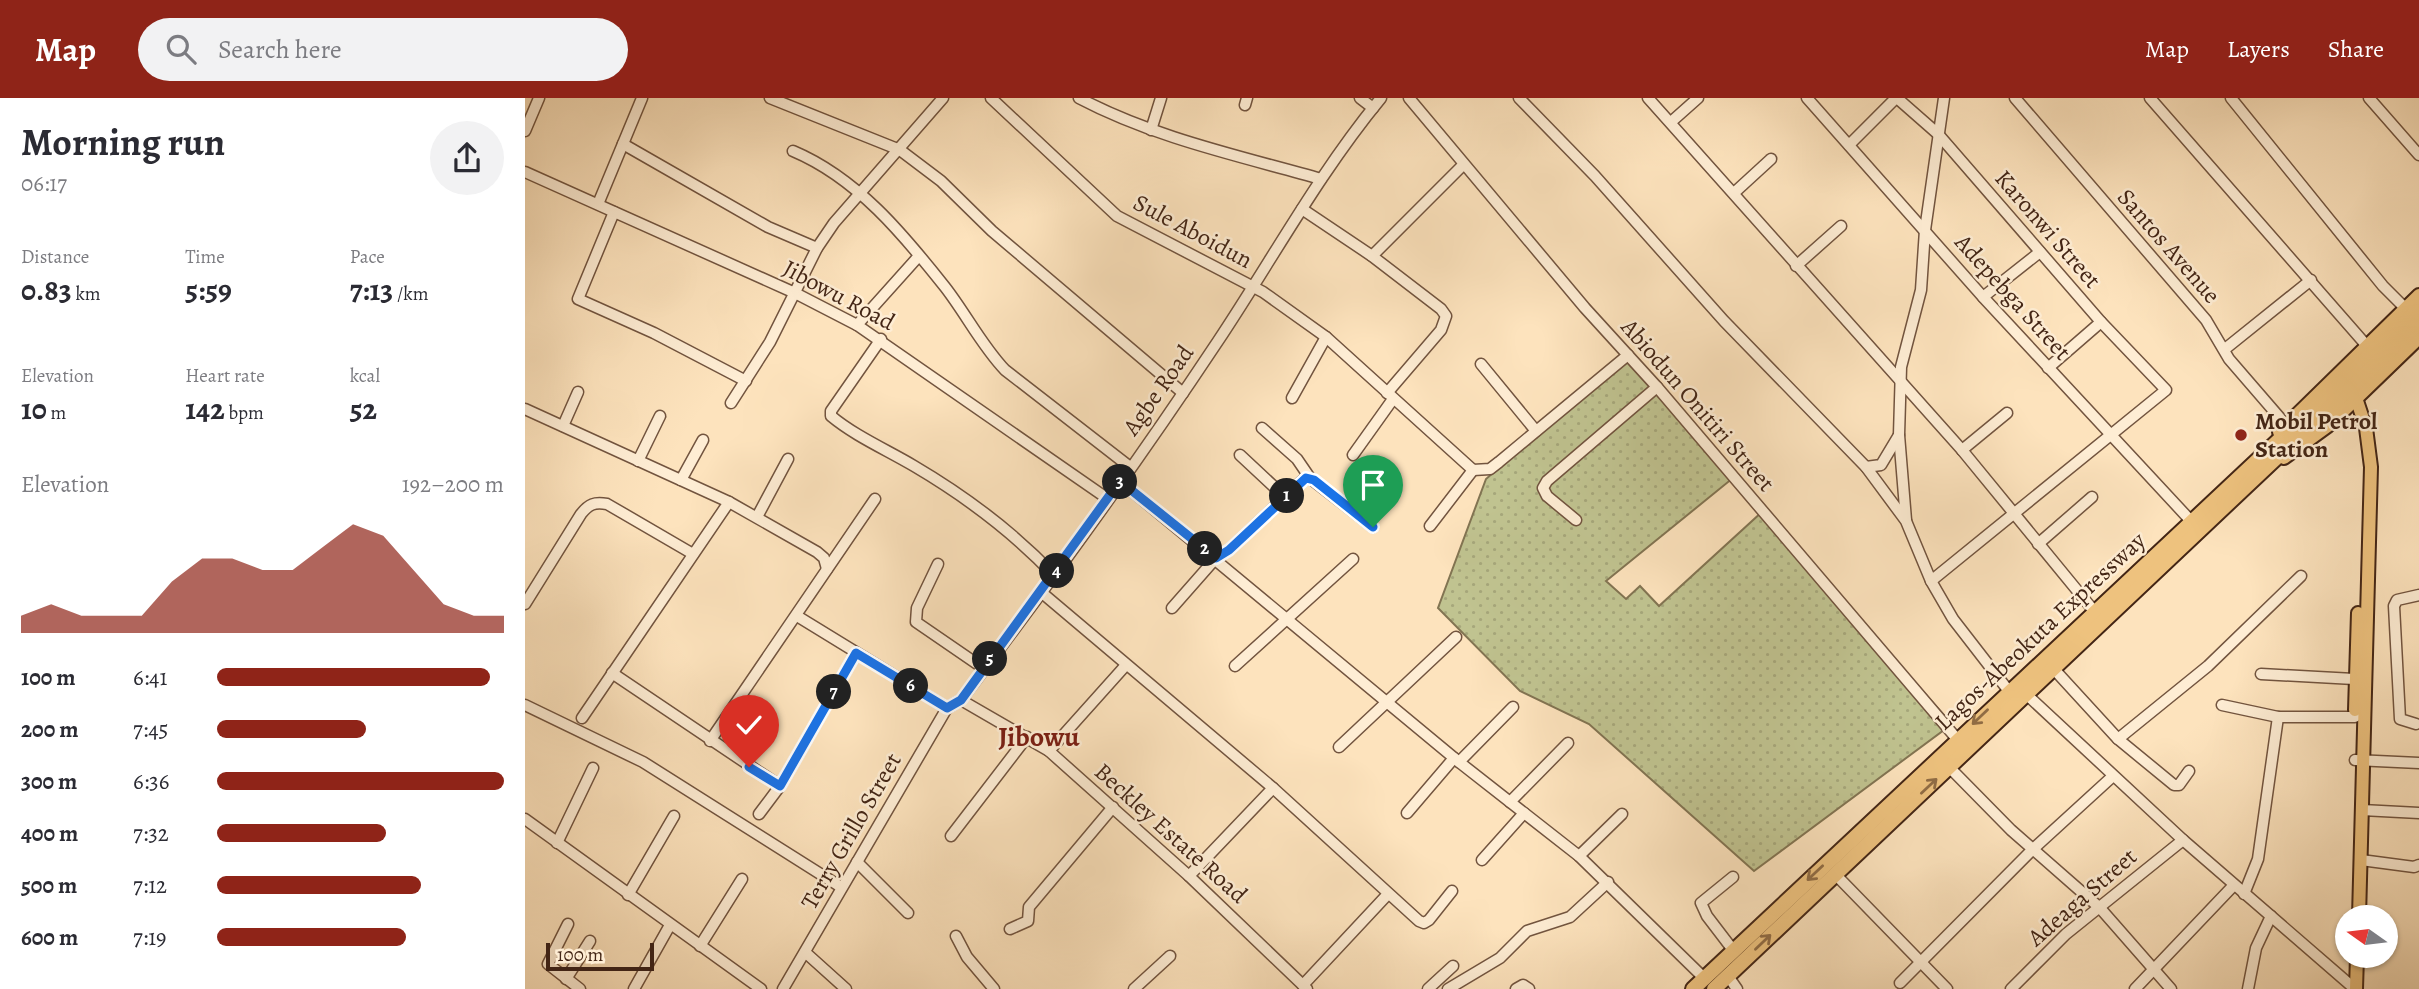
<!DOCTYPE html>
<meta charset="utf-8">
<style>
:root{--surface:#fff;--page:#f2f2f3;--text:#2b2b33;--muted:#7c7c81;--accent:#8f2418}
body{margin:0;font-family:Alegreya,serif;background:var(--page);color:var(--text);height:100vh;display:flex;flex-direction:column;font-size:26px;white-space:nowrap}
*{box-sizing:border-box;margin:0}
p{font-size:23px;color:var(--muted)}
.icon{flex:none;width:38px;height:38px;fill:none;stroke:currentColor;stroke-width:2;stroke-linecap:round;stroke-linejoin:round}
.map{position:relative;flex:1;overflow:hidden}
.drawer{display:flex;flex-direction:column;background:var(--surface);width:525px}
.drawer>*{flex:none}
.needle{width:46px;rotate:284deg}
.fabs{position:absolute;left:1810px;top:807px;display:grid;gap:14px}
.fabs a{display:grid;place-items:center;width:63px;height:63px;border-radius:50%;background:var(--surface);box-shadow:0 2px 5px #0004;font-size:35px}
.scale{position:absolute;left:21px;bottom:18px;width:108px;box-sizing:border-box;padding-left:7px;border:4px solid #432515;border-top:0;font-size:19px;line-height:24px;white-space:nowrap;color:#432515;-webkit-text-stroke:5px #feedd4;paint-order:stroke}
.pin{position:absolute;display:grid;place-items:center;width:60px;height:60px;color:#fff;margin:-72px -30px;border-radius:50% 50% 50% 0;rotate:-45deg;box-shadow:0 0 7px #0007}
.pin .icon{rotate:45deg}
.km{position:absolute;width:35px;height:35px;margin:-18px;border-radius:50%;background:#222;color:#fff;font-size:19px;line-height:35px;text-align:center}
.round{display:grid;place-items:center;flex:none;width:74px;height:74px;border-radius:37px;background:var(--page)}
.headline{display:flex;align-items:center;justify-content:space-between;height:119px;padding:0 21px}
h1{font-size:38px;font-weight:700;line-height:52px}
.stats{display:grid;grid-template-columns:repeat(3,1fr);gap:10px;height:119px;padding:7px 21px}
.stats div{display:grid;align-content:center}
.stats b{font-size:30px;font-weight:700}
.stats small{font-size:19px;font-weight:400}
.stats p{font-size:19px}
.chart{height:196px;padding:14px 21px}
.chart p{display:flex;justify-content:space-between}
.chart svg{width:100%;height:126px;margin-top:7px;fill:var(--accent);opacity:.7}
ul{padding:0 21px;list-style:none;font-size:23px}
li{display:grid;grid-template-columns:112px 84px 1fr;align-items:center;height:52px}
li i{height:18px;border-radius:9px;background:var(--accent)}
header{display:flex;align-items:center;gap:42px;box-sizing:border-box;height:98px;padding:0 35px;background:var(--accent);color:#fff}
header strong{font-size:33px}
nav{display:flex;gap:38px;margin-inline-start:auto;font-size:24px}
.search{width:490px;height:63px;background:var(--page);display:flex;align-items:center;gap:18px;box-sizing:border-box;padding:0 24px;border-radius:38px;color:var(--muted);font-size:26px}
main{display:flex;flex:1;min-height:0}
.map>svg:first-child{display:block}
.grass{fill:url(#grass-dots);stroke:#827452;stroke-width:2}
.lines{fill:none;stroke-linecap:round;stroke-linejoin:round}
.minor-casing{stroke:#72543f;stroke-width:13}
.major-casing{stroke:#432515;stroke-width:16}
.highway-casing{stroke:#432515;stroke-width:18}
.minor{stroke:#feedd4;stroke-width:10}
.major{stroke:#eec27e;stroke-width:12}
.highway{stroke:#eec27e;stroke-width:14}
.oneway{stroke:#906c44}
.route-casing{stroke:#fff;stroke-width:14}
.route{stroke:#1a73e8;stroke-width:9}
.poi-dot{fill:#8f2418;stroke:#feedd4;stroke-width:2.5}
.labels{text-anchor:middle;stroke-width:5;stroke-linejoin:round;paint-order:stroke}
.street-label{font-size:24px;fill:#432515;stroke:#feedd4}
.poi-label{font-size:24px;font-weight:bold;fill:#432515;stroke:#feedd4;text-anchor:start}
.quarter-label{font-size:28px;font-weight:bold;fill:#7a1f14;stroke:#feedd4}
</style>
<header>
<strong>Map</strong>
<div class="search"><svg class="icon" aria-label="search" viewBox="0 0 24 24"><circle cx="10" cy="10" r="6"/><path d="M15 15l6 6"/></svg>Search here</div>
<nav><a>Map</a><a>Layers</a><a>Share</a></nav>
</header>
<main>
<section class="drawer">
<div class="headline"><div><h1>Morning run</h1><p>06:17</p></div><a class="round"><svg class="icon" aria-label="share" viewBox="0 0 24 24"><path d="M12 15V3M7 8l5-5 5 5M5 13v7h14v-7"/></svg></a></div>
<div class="stats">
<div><p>Distance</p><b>0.83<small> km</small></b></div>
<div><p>Time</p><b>5:59</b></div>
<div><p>Pace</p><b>7:13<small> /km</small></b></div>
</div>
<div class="stats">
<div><p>Elevation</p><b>10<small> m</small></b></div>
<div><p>Heart rate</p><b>142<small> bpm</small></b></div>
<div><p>kcal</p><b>52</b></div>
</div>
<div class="chart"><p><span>Elevation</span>192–200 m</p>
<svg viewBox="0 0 160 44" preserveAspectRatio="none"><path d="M0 44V38L10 34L20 38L30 38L40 38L50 26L60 18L70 18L80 22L90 22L100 14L110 6L120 10L130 22L140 34L150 38L160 38V44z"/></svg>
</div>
<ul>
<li><b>100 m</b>6:41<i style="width:95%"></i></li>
<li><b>200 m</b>7:45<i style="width:52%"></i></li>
<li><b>300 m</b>6:36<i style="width:100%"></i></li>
<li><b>400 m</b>7:32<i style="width:59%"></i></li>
<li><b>500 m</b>7:12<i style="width:71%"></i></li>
<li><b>600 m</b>7:19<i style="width:66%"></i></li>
</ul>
</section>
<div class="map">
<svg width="1894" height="891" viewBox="0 0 1894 891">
<defs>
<pattern id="grass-dots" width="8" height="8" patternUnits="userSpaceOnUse" patternTransform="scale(1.75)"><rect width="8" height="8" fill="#c0c390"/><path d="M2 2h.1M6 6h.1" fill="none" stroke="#a6a77b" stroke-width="1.8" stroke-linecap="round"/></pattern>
</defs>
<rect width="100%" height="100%" fill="#fde3bd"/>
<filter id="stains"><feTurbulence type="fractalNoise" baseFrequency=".00286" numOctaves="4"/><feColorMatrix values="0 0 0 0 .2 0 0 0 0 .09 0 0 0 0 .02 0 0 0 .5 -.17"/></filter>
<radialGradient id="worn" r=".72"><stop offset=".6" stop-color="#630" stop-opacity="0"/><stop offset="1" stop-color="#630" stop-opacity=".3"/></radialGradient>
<path class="grass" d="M1101,259L1208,380L1081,483L1101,501L1115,488L1134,508L1238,413L1427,626L1229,773L1064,626L995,593L913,510L961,381Z"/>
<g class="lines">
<defs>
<g id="minor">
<path d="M245,0L375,52L416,83L467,133L658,295"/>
<path d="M466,0L592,118L738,194L801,239L948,372L965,371L974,364L1103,257"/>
<path d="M554,0C630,40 715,58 796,81"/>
<path d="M835,0L848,10"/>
<path d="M884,0L1060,210L1132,289L1432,641"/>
<path d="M994,0L1070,78L1199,223L1341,369L1381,423L1406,483L1428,521L1483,592"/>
<path d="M1123,0L1437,352L1569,513"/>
<path d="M1282,0L1458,199L1666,423"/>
<path d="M1372,0L1413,36L1576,224L1641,292L1406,483"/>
<path d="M1490,0L1681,222L1704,261L1761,327"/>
<path d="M1625,0L1842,248"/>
<path d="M1706,0L1858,188L1880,210"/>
<path d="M1844,0L1894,57"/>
<path d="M720,7L722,0"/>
<path d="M1146,24L1173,0"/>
<path d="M626,32L636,0"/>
<path d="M0,33L14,0"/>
<path d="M98,46L243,129L292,150"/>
<path d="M1324,47L1371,0"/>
<path d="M268,53C332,80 378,136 420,189C441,216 457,248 480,272L605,369"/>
<path d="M0,74L270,195L332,227L583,401"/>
<path d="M1210,94L1246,61"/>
<path d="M73,106L117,0"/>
<path d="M777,111L847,158L916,211L921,218L916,232L862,295"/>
<path d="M89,114L53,201L129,235L221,283"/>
<path d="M847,158L938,67"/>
<path d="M1271,168L1316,128"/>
<path d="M1458,199L1515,154"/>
<path d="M332,227L393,159"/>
<path d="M356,241L306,313V318C330,338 362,352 389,368C440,398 488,434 529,477"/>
<path d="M1700,251L1786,182"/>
<path d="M956,266L1011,333"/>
<path d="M1523,270L1576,224"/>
<path d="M767,300L801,239"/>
<path d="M206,305L245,244L292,150L309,125L418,0"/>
<path d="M0,311L204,404L292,454L299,460L302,471"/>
<path d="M38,328L53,294"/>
<path d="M737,330L772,361L785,380"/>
<path d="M1437,352L1482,315"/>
<path d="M828,357L868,301"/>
<path d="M113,363L135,318"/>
<path d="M1341,369L1356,367L1374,337"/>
<path d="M156,382L178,342"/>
<path d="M595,383L934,664L1054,758L1179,880"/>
<path d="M760,399L778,382L785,380L848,429"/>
<path d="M232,419L263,361"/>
<path d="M1051,422L1022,398L1018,390L1022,383L1132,289"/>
<path d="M1381,422L1374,337L1376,269L1396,192L1400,132L1419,0"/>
<path d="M905,428L948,372"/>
<path d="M1513,446L1567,399"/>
<path d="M413,466L392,510L391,524L458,570"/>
<path d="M516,494L748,690L894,823L899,825L904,822L927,793"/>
<path d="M0,506L56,416C64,406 69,404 82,406L168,456"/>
<path d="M647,510L691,460L704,452L760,399L715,357"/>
<path d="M272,518L422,610"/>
<path d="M710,568L828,461"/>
<path d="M1527,569L1593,641L1649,687H1654L1664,673"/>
<path d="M87,575L255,688"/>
<path d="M1736,576L1829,581"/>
<path d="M1500,595L1658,742L1830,891"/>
<path d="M436,602L524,653L664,778L782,891"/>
<path d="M0,607L118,664L316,789"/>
<path d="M1697,607L1753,619H1830"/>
<path d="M57,620L204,404"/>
<path d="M1891,626L1875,621L1869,508L1872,502L1894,497"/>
<path d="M1593,641L1683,568L1776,478"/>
<path d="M185,643L350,401"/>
<path d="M814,649L931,539"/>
<path d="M524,653L601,567"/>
<path d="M1830,662L1894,665"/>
<path d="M934,664L988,609"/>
<path d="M1424,669L1486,732L1575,810L1646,891"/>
<path d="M985,704L1043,645"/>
<path d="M1837,712L1894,715"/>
<path d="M882,715L929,660"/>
<path d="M234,716L255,688L331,555"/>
<path d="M0,721L236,891"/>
<path d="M426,738L502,639"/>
<path d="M32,745L68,670"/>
<path d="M1054,758L1097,716"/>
<path d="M957,762L999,715"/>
<path d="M1836,762L1889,769L1894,767"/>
<path d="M332,764L383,815"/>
<path d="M1310,776L1422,891"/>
<path d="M664,778L748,690"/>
<path d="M1208,779L1176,805L1182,818L1208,852"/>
<path d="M1719,796L1733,761L1753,619"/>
<path d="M103,797L149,718"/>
<path d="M43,826L23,866L55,891"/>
<path d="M485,831L503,823L504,809L588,709"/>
<path d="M431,838L442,859L469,891"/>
<path d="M175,848L217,781"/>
<path d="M281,855L321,891"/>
<path d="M1203,878L1212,891"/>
<path d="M41,881L65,843"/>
<path d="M1375,885L1507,752L1588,678"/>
<path d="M778,887L863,796"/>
<path d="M109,891L145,827"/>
<path d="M258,891L422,610L436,602C525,485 612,365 693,243C747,162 794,75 856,0"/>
<path d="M609,891L645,858"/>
<path d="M903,891L928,868"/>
<path d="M923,891L975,860L1002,833L1045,819L1083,784"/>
<path d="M991,891L998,887L1004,891"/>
<path d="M1486,891L1541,836L1658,742"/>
<path d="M1610,891L1709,787"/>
<path d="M1723,891L1731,850L1746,818"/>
</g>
<g id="major">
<path d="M1831,300L1841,330L1846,369L1834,819"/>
<path d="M1754,334L1894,197"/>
<path d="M1759,360L1803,328L1894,240"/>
<path d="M1830,612L1833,515"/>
<path d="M1831,891L1832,858"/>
</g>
<g id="highway">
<path d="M1168,891L1894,211"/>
<path d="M1189,891L1894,225"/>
</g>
</defs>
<use href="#minor" class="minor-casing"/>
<use href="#major" class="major-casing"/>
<use href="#highway" class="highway-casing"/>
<use href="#minor" class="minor"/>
<use href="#major" class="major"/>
<use href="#highway" class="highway"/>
</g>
<defs><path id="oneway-shaft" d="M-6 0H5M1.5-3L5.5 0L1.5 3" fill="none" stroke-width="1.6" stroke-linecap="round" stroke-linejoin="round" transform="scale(1.75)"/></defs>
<g class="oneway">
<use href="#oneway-shaft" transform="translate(1455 619) rotate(136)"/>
<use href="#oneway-shaft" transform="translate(1404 688) rotate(-43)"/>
<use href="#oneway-shaft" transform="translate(1290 775) rotate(137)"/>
<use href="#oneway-shaft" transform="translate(1238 844) rotate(-44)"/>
</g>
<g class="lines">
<defs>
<path id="route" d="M224,669L255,688L331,555L422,610L436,602L595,383L691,460L704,452L781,380L789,382L848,429"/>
</defs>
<use href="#route" class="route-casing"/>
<use href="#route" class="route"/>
</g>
<circle class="poi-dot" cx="1716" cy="337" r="7"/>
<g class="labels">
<g class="street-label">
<text transform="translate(1523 131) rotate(49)" y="8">Karonwi Street</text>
<text transform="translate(668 133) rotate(28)" y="8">Sule Aboidun</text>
<text transform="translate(1644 148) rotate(49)" y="8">Santos Avenue</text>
<text transform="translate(314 197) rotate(28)" y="8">Jibowu Road</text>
<text transform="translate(1488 199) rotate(48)" y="8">Adepebga Street</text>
<text transform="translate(633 292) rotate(-55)" y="8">Agbe Road</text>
<text transform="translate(1173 307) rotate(49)" y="8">Abiodun Onitiri Street</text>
<text transform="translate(1515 533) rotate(-43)" y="8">Lagos-Abeokuta Expressway</text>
<text transform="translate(326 733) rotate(-60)" y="8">Terry Grillo Street</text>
<text transform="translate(646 735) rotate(42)" y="8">Beckley Estate Road</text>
<text transform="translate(1557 799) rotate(-41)" y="8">Adeaga Street</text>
</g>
<g class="poi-label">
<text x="1730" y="331">Mobil Petrol<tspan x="1730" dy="28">Station</tspan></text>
</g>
<g class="quarter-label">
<text x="514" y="648">Jibowu</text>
</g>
</g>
<rect width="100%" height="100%" filter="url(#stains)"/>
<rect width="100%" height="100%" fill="url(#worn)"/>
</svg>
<div class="fabs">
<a><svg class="needle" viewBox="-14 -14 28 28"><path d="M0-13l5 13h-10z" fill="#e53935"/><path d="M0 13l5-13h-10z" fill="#7c7c81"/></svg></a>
</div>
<div class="scale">100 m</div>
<div class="pin" style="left:848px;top:429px;background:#1e9e55"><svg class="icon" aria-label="arrive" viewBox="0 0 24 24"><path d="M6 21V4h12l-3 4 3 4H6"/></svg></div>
<div class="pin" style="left:224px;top:669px;background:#d93025"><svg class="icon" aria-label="check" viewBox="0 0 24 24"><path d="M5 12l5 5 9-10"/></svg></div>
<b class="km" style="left:762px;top:398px">1</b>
<b class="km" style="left:680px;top:451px">2</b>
<b class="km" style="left:595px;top:384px">3</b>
<b class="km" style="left:532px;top:473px">4</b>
<b class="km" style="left:465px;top:561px">5</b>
<b class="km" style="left:386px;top:588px">6</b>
<b class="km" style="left:309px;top:594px">7</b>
</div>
</main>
